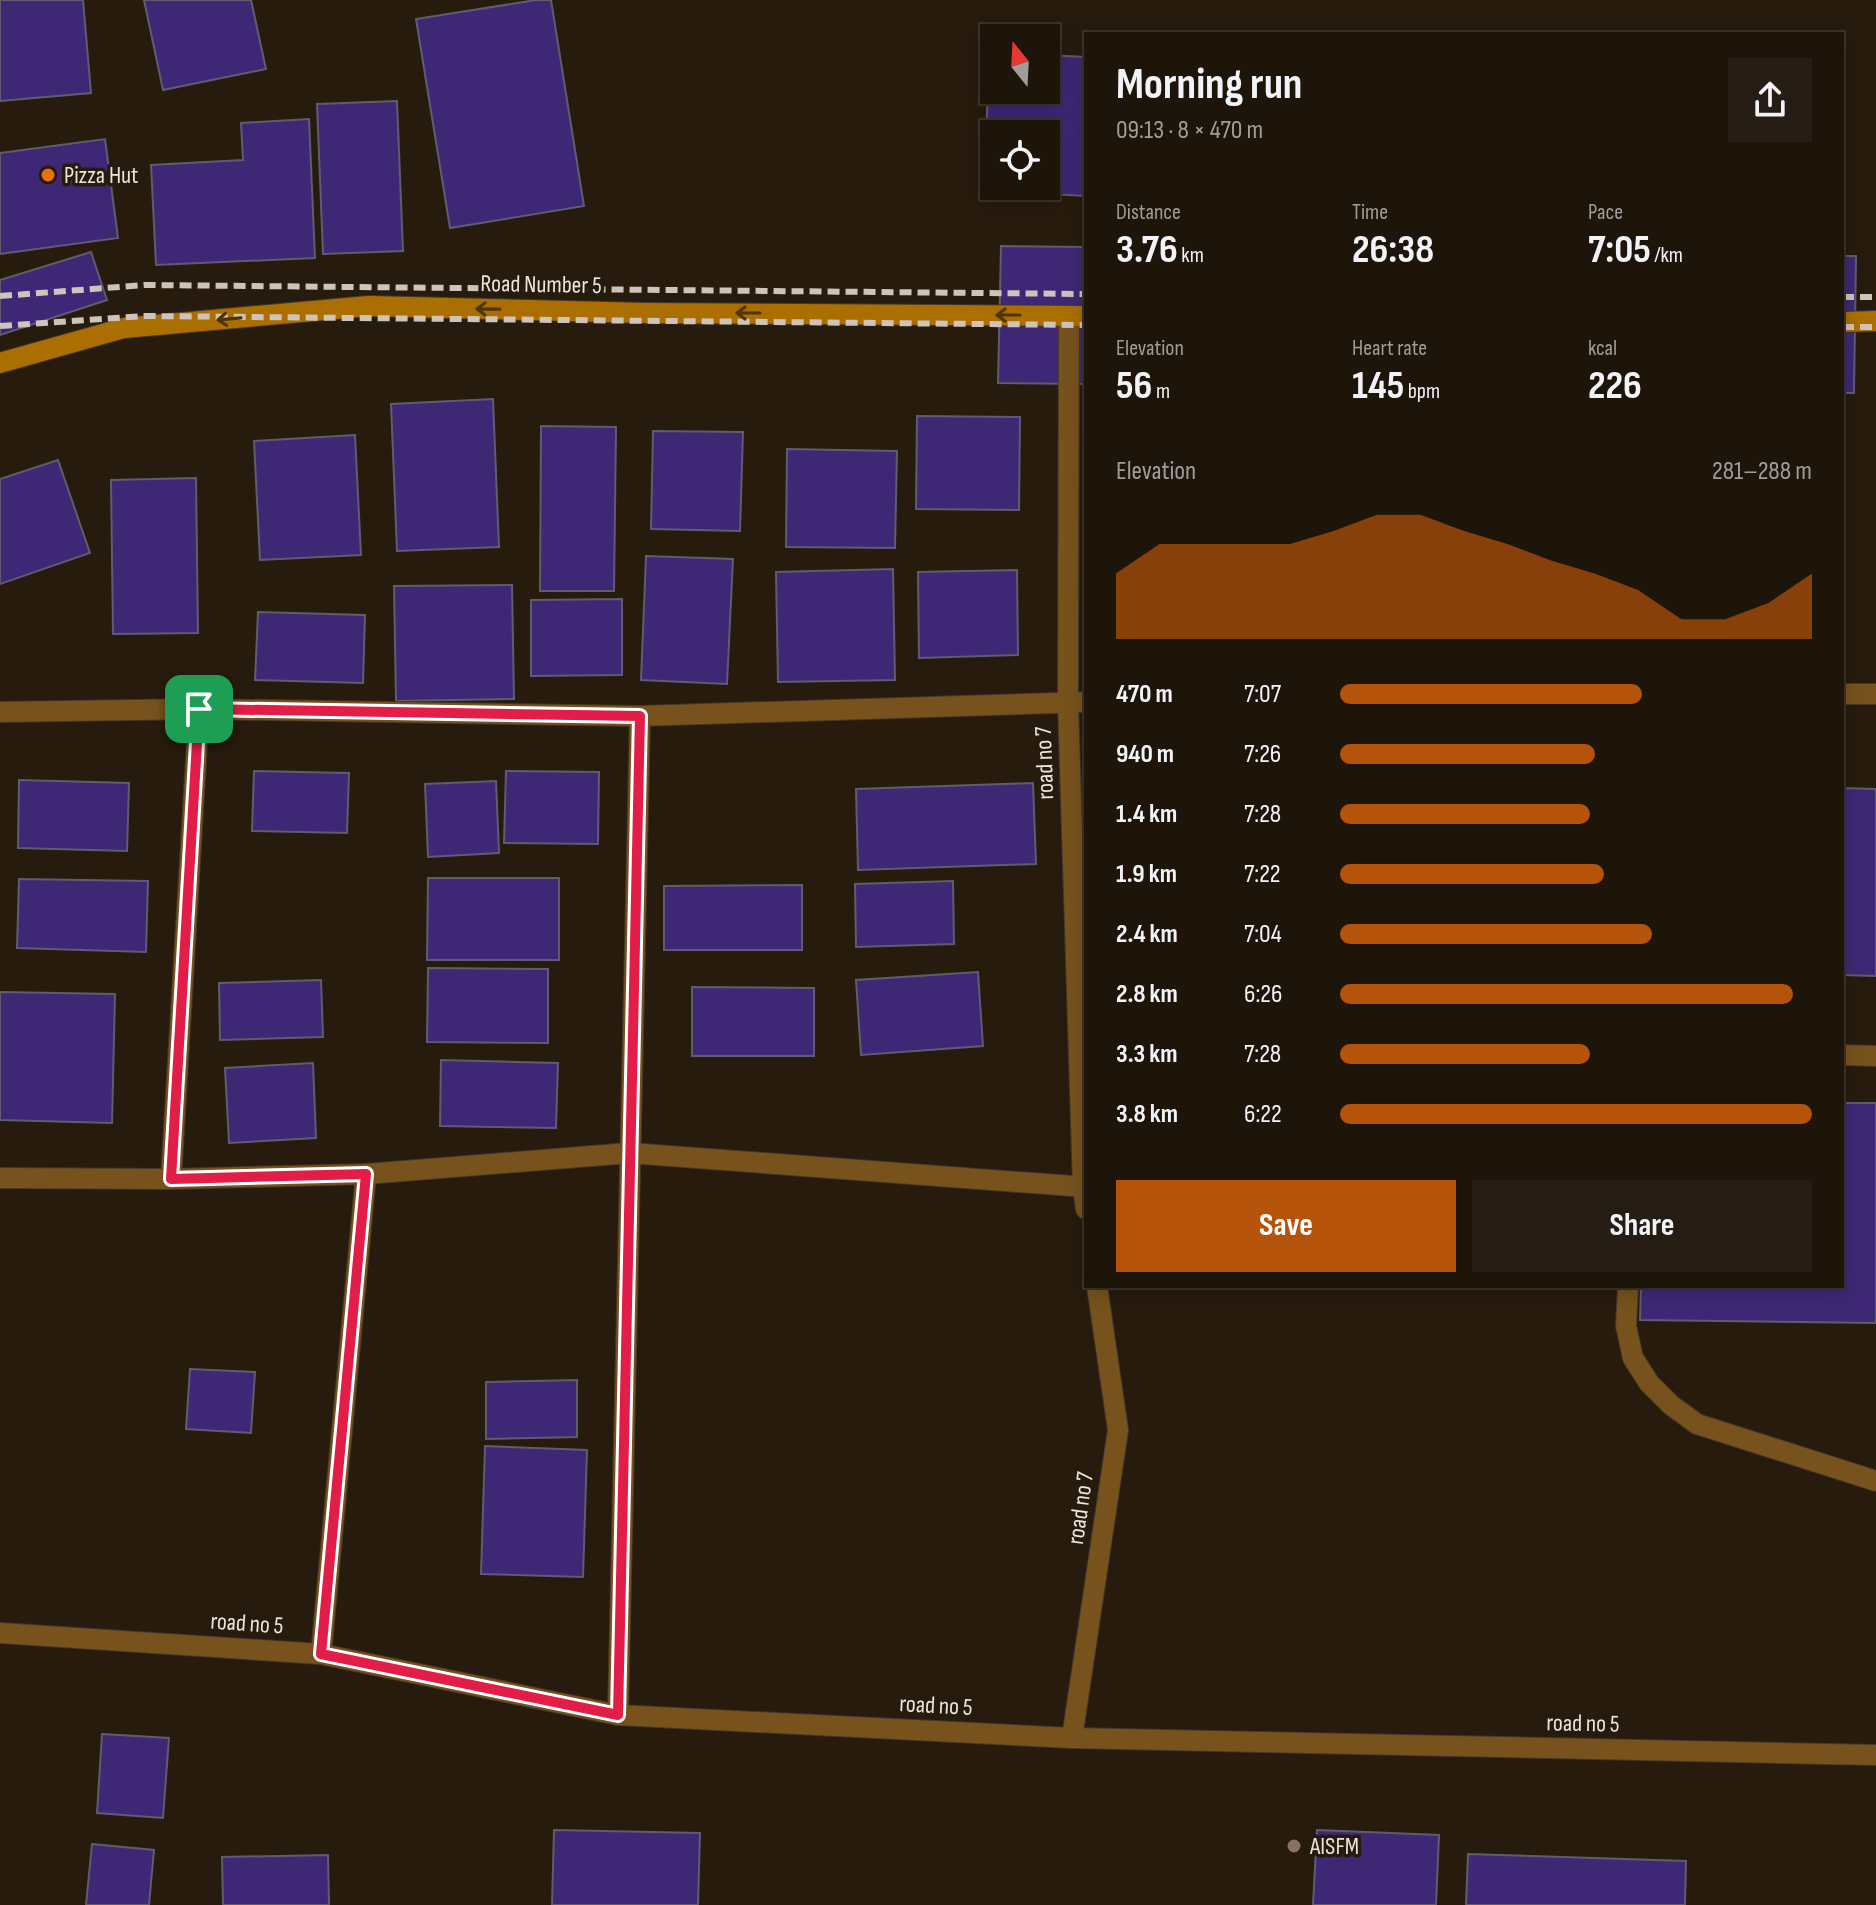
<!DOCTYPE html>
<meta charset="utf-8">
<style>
:root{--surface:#1d140a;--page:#251d13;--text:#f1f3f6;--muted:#a09e9c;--line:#3b332b;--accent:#b45309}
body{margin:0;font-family:"Sofia Sans Condensed",sans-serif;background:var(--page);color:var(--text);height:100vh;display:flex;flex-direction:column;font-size:30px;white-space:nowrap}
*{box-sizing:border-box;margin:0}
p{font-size:26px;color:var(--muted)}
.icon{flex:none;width:44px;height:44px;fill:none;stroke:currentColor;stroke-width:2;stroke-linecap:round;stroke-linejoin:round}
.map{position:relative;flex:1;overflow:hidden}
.panel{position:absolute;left:1084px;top:32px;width:760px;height:1256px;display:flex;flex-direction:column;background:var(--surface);border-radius:0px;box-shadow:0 4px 20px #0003,0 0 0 2px var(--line)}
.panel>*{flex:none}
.needle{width:52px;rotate:342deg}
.fabs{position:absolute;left:980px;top:24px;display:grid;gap:16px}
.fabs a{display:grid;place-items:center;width:80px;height:80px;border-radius:0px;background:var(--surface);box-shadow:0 4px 20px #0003,0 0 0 2px var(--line);font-size:40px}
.pin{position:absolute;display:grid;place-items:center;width:68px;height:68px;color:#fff;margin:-34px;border-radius:16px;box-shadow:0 4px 12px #0006}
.round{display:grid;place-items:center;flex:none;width:84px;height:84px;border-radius:0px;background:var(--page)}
.headline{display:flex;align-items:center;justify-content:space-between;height:136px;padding:0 32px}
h1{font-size:44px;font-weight:700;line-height:60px}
.figures{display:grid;grid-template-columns:repeat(3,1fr);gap:12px;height:136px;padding:8px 32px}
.figures div{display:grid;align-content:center}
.figures b{font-size:40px;font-weight:700}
.figures small{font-size:22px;font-weight:400}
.figures p{font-size:22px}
.chart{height:224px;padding:16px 32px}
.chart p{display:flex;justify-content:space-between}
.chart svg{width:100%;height:144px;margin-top:8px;fill:var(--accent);opacity:.7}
.primary-button{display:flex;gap:16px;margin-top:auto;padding:16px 32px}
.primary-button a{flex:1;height:92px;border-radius:0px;background:var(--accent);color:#fff;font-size:32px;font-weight:700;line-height:92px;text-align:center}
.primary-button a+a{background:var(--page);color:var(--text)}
ul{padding:0 32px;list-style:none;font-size:26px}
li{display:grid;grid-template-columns:128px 96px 1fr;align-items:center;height:60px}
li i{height:20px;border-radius:10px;background:var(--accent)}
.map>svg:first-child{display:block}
.building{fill:#3e2875;stroke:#5f5c70;stroke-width:2;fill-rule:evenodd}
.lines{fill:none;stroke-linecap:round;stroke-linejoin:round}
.lane-casing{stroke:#43372a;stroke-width:22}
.street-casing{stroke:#43372a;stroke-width:22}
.secondary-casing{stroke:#43372a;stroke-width:22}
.lane{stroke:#77521d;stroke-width:20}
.street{stroke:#77521d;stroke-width:20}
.secondary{stroke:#aa6f00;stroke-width:20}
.rail{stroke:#cfc4bc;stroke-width:6;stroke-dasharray:12 6;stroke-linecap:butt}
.oneway{stroke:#4e3409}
.route-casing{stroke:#fff;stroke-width:16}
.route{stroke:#e11d48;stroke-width:10}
.food-dot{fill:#e8710a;stroke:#271b0d;stroke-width:3}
.education-dot{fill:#8d6e63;stroke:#271b0d;stroke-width:3}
.labels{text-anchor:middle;stroke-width:7;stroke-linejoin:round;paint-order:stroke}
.poi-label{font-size:24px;fill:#eee4dc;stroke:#271b0d;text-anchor:start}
.street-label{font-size:24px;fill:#eee4dc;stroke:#271b0d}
</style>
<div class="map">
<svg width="1876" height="1905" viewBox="0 0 1876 1905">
<rect width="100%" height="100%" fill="#271b0d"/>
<g class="building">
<path d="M0,0H83L91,93L0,101Z"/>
<path d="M144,0H251L266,69L163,90Z"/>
<path d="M536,0H551L584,206L450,228L416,19Z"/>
<path d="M990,53H994V90H1046V55L1086,57V196L983,191ZM994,134H1046V186H994Z"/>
<path d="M397,101L403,251L323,254L317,104Z"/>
<path d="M309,119L315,258L156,265L151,165L243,160L241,123Z"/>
<path d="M105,139L118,238L0,254V153Z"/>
<path d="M1001,246L1086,247V384L998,383Z"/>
<path d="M91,252L107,300L0,335V280Z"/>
<path d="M1842,256H1856L1854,393H1842Z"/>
<path d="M493,399L499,547L397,551L391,404Z"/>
<path d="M917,416L1020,417L1019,510L916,509Z"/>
<path d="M541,426L616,427L614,591H540Z"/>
<path d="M653,431L743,432L740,531L651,529Z"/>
<path d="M355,435L361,555L260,560L254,441Z"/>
<path d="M787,449L897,451L895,548L786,547Z"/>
<path d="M58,460L90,553L0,584V479Z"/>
<path d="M196,478L198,633L113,634L111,480Z"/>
<path d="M646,556L733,559L727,684L641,680Z"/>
<path d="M893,569L895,680L778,682L776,572Z"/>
<path d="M1017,570L1018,655L919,658L918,572Z"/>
<path d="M512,585L514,699L396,701L394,586Z"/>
<path d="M622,599V675L531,676V600Z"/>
<path d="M258,612L365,615L363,683L255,680Z"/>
<path d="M1842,763L1844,764L1843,788L1876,789V976L1842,975Z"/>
<path d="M254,771L349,773L347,833L252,831Z"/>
<path d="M506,771L599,772L598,844L504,843Z"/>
<path d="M19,780L129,783L127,851L18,848Z"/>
<path d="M496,781L499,853L428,857L425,784Z"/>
<path d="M1033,783L1036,864L858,870L856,789Z"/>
<path d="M428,878H559V960H427Z"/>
<path d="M19,879L148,881L146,952L17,948Z"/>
<path d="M953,881L954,944L856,947L855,884Z"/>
<path d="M802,885V950H664V886Z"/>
<path d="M428,968L548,969V1043L427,1042Z"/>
<path d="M978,972L983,1046L861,1055L856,980Z"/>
<path d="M321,980L323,1037L220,1040L219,983Z"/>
<path d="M692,987L814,988V1056H692Z"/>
<path d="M0,992L115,994L112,1123L0,1120Z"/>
<path d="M441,1060L558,1063L556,1128L440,1126Z"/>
<path d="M313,1063L316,1138L229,1143L225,1068Z"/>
<path d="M1842,1103H1876V1323L1640,1320L1641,1286H1842Z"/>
<path d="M190,1369L255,1372L251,1433L186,1429Z"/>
<path d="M577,1380V1437L486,1439V1382Z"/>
<path d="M485,1446L587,1450L583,1577L481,1574Z"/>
<path d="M102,1734L169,1738L163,1818L97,1813Z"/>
<path d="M554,1830L700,1833L698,1905H552Z"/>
<path d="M1317,1830L1439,1835L1436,1905H1313Z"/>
<path d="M92,1844L154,1850L149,1905H86Z"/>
<path d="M1468,1854L1686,1861L1685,1905H1466Z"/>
<path d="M328,1855L329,1905H223L222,1857Z"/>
</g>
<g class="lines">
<defs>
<g id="lane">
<path d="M1842,694H1876"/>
<path d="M1842,1055L1876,1056"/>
<path d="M1628,1286L1626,1326L1633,1358L1649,1383L1671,1405L1697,1424L1876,1481"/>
</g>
<g id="street">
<path d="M1069,316L1068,702L1083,1187L1086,1209"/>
<path d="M0,712L199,709L640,716L1086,702"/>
<path d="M0,1178L171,1179L366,1174L629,1153L1086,1187"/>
<path d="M171,1179L199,709"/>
<path d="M0,1633L321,1654L618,1715L1072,1738L1876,1755"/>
<path d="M321,1654L366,1174"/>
<path d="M618,1715L640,716"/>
<path d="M1072,1738L1118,1430L1097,1286"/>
</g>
<g id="secondary">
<path d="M1842,322L1876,321"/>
<path d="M0,363L124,328L369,306L645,313L1086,316"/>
</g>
</defs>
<use href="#lane" class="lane-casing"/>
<use href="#street" class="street-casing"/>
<use href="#secondary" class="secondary-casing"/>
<use href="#lane" class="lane"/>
<use href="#street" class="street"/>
<use href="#secondary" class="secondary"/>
<g class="rail">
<path d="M0,296L145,285L1086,294"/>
<path d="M1842,297H1876"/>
<path d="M0,326L145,316L1086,325"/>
<path d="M1842,327H1876"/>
</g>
</g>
<defs><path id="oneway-shaft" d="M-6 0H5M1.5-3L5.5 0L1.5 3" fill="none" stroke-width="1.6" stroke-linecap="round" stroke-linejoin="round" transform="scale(2)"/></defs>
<g class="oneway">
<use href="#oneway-shaft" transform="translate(488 309) rotate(-179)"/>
<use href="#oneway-shaft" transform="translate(748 313) rotate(-180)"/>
<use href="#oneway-shaft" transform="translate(1008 315) rotate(-180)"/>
<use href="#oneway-shaft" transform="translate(229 319) rotate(175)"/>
</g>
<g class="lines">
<defs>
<path id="route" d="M199,709L640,716L618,1715L321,1654L366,1174L171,1179Z"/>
</defs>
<use href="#route" class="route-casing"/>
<use href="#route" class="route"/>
</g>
<circle class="food-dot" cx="48" cy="175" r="8"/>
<circle class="education-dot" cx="1294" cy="1846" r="8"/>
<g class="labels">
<g class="poi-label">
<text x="64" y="183">Pizza Hut</text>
<text x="1310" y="1854">AISFM</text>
</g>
<g class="street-label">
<text transform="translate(541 284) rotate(1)" y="8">Road Number 5</text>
<text transform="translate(1044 763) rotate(-92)" y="8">road no 7</text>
<text transform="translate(1080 1508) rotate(-82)" y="8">road no 7</text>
<text transform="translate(247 1623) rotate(4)" y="8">road no 5</text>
<text transform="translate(936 1705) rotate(3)" y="8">road no 5</text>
<text transform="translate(1583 1723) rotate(1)" y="8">road no 5</text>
</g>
</g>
</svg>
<div class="fabs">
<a><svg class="needle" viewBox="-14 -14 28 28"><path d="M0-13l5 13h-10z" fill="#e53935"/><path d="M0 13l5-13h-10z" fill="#a09e9c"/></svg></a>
<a><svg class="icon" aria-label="locate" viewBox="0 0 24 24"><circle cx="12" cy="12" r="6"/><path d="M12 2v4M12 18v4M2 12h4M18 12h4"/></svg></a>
</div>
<div class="pin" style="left:199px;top:709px;background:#1e9e55"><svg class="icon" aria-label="arrive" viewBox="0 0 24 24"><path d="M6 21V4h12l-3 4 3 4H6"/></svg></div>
<section class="panel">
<div class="headline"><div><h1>Morning run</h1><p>09:13 · 8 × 470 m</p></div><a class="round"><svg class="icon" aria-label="share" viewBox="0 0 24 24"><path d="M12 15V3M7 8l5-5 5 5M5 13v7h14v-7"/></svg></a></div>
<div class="figures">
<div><p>Distance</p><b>3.76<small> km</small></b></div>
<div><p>Time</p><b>26:38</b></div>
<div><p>Pace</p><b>7:05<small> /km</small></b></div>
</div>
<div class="figures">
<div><p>Elevation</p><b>56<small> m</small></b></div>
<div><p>Heart rate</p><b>145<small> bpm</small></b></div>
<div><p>kcal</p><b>226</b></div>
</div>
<div class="chart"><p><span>Elevation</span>281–288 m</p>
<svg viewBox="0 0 160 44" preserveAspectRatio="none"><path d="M0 44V24L10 15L20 15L30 15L40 15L50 11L60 6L70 6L80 11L90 15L100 20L110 24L120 29L130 38L140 38L150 33L160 24V44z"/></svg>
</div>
<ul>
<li><b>470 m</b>7:07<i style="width:64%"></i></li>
<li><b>940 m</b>7:26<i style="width:54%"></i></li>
<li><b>1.4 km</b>7:28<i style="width:53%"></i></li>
<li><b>1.9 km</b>7:22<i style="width:56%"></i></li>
<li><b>2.4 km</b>7:04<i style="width:66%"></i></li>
<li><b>2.8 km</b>6:26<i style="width:96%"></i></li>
<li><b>3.3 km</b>7:28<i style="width:53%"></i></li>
<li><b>3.8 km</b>6:22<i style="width:100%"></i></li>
</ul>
<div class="primary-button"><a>Save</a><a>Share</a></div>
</section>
</div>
